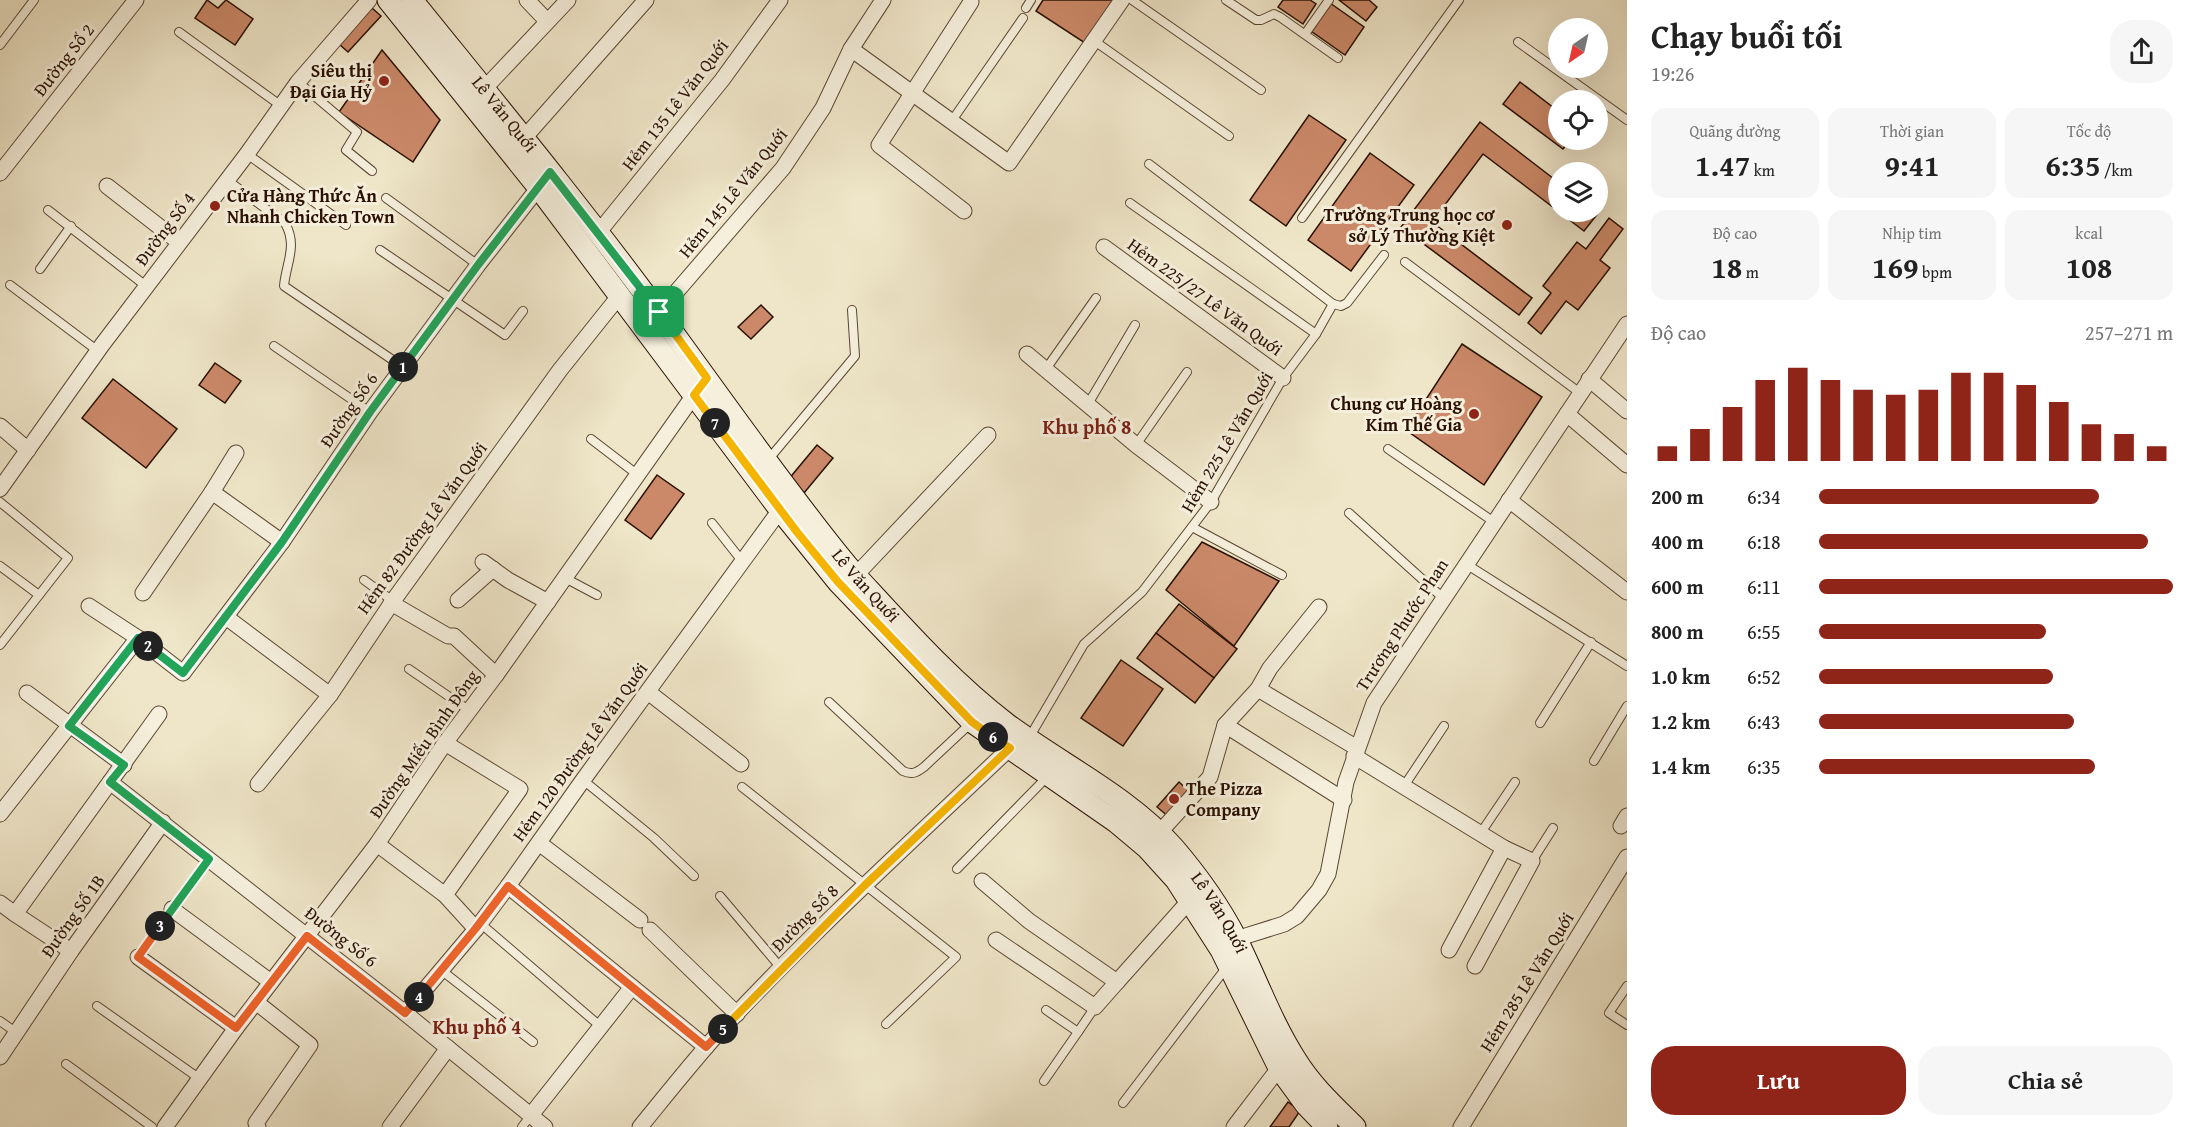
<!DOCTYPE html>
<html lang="vi">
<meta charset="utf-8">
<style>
:root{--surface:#fff;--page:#f6f6f6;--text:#222;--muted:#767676;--accent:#8f2418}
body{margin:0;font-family:"Gentium Book Plus",serif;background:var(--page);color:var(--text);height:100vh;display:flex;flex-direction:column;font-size:22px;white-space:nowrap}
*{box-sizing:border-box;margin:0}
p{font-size:20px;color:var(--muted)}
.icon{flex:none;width:33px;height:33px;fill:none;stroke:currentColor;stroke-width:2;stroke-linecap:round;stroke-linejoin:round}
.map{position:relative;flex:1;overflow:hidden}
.side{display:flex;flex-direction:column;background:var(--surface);width:570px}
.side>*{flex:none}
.needle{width:39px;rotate:214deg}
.controls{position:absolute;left:1548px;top:18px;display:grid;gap:12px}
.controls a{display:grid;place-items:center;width:60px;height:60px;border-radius:50%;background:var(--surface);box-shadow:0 6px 24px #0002;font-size:30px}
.pin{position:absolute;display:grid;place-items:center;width:51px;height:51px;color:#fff;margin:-26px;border-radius:12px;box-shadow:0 3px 9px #0006}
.km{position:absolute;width:30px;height:30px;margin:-15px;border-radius:50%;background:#222;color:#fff;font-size:16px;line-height:30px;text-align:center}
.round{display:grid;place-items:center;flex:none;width:63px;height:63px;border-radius:24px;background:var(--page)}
.overview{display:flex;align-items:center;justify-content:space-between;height:102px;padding:0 24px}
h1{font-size:33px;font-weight:800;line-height:45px}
.stats{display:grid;grid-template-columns:repeat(3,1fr);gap:9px;height:102px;padding:6px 24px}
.stats div{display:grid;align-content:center;border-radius:15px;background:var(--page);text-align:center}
.stats b{font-size:30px;font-weight:800}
.stats small{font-size:16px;font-weight:400}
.stats p{font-size:16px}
.chart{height:168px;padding:12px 24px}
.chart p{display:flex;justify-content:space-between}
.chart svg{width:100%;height:108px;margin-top:6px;stroke:var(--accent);stroke-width:6}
.action{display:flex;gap:12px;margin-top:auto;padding:12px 24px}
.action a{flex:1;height:69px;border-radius:24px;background:var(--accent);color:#fff;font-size:24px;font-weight:800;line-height:69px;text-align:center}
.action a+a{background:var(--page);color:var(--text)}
ul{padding:0 24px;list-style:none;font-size:20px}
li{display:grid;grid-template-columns:96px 72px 1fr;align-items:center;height:45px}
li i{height:15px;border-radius:8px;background:var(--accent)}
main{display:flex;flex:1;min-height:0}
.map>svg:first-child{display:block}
.building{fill:#cb8969;stroke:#291000;stroke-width:1.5}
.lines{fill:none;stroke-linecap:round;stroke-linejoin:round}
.lane-casing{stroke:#5a4632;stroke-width:10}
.street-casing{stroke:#5a4632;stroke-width:17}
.secondary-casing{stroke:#291000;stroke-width:23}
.lane{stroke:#f5efdc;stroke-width:8}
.street{stroke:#f5efdc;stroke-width:15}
.secondary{stroke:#f5efdc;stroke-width:21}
.split-1-casing{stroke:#fff;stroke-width:12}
.split-2-casing{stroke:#fff;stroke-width:12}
.split-3-casing{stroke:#fff;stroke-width:12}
.split-4-casing{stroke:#fff;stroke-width:12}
.split-5-casing{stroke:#fff;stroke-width:12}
.split-6-casing{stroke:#fff;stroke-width:12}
.split-7-casing{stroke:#fff;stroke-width:12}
.split-8-casing{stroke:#fff;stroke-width:12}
.split-1{stroke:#22a559;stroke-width:8}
.split-2{stroke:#22a559;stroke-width:8}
.split-3{stroke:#22a559;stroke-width:8}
.split-4{stroke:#f0652b;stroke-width:8}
.split-5{stroke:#f0652b;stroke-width:8}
.split-6{stroke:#f5b400;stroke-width:8}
.split-7{stroke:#f5b400;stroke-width:8}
.split-8{stroke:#f5b400;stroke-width:8}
.poi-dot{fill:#8f2418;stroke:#f5efdc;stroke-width:2}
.labels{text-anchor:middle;stroke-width:6;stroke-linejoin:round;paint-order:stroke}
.street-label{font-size:18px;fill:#291000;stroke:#f5efdc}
.poi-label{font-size:18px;font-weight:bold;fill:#291000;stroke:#f5efdc;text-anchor:end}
.neighbourhood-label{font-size:20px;font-weight:bold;fill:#7a1f14;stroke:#f5efdc}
</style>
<main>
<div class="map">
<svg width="1627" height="1127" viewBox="0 0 1627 1127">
<rect width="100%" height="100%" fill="#efe6c9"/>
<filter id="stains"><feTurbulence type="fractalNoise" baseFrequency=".00333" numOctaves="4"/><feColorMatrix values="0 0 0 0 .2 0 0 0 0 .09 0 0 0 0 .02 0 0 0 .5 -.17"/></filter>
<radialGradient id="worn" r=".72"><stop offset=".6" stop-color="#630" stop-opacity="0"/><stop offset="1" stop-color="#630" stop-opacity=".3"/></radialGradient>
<g class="building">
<path d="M207,0L218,8L226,0L253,19L235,45L195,18Z"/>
<path d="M1043,0H1117L1088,45L1036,11Z"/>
<path d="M1283,0H1310L1316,4L1303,24L1278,7Z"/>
<path d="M1339,0H1369L1377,7L1366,21Z"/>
<path d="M1330,3L1364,27L1345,55L1311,31Z"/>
<path d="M372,8L381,16L348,52L339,44Z"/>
<path d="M382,50L440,120L413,162L339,112Z"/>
<path d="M1520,82L1558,111V140H1570L1563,149L1503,104Z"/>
<path d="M1309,115L1346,140L1286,226L1250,200Z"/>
<path d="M1480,122L1558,182V211L1483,154L1432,222L1532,298L1519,315L1401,227Z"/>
<path d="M1370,153L1414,185L1351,271L1308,240Z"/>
<path d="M1598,211L1599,212L1584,231L1559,212Z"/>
<path d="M1609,218L1623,229L1600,260L1610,268L1578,310L1566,301L1541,334L1528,323L1551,293L1543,286L1577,242L1586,249Z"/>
<path d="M761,305L773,317L751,339L738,327Z"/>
<path d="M1462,344L1542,397L1484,485L1406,430Z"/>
<path d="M215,363L241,381L225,403L199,385Z"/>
<path d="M113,379L177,429L146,468L82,418Z"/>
<path d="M817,445L833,458L804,493L788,480Z"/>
<path d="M657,475L684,494L651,539L625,520Z"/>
<path d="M1202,542L1279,581L1234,646L1166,590Z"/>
<path d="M1179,604L1237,649L1214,678L1156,633Z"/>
<path d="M1156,633L1214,678L1195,703L1137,658Z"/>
<path d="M1121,660L1163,689L1123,746L1081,718Z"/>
<path d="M1179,782L1190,792L1169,817L1157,807Z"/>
<path d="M1288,1102L1300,1111L1289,1127H1270Z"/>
</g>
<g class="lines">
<defs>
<g id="lane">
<path d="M1132,0L1261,90"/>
<path d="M1226,0L1256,20H1261L1274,14L1280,17L1338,58"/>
<path d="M1026,8L1031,0"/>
<path d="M179,32L280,105"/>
<path d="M1305,34L1329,0"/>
<path d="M1093,40L1229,136"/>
<path d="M1518,42L1627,120"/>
<path d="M0,45L34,0"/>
<path d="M298,82L357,132L346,150L372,171"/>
<path d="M951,122L1023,18"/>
<path d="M247,154L346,225"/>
<path d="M1149,164L1333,304"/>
<path d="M227,180L285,223C298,246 286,263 284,286L403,367"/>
<path d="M386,198L478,265"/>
<path d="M1130,203L1316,334"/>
<path d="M48,210L146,286"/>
<path d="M1302,218L1459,0"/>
<path d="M380,250L505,335L523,311"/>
<path d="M1405,262L1580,393"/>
<path d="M40,269L71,226"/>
<path d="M10,285L98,351"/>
<path d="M274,346L370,412"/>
<path d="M1046,369L1096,298"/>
<path d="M1088,404L1135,325"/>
<path d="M591,439L638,475"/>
<path d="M1136,445L1187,372"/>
<path d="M1388,449L1494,522"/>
<path d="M768,460L855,356L852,310"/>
<path d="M0,502L68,558L0,645"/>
<path d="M1349,513L1443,598"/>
<path d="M712,523L742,561"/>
<path d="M1192,527L1282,575"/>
<path d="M1466,564L1627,666"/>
<path d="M0,566L39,595"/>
<path d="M565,578L597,595"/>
<path d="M364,580L393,601"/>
<path d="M409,669L470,711"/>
<path d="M829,702L903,771C912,775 916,773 924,767L971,723"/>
<path d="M1540,723L1591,642"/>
<path d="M1029,738L1084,644L1142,592L1211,502L1283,378L1316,334L1333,304L1341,306L1347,303L1384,255"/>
<path d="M1594,761L1627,706"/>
<path d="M583,780L654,838L694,876"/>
<path d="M1404,786L1444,726"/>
<path d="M742,787L956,957L886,1024"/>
<path d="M1480,834L1515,782"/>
<path d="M1532,861L1553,828"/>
<path d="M957,869L1048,776"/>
<path d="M720,896L781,968"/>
<path d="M480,923L600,1026"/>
<path d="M138,957L209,859"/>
<path d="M441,970L533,1042"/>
<path d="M1627,986L1609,1013L1627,1025"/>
<path d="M97,1006L200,1079"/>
<path d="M1046,1010L1078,1032L1095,1007"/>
<path d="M0,1021L17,1033"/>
<path d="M66,1064L152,1127"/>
<path d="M1044,1081L1078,1032"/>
<path d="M1123,1103L1226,968"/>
<path d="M522,1127L531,1115"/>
</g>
<g id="street">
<path d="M527,0L547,21"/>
<path d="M851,49L1009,163L1122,0"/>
<path d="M484,89L568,0"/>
<path d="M524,138L646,0"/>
<path d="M0,173L136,0"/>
<path d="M107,186L179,242"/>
<path d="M964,211L879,145L971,2"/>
<path d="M598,233L722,80L780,0"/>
<path d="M1104,247L1283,378"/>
<path d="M659,312L783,168L823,108L851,49L883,0"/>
<path d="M1027,354L1136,445L1211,502"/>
<path d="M1589,379L1627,411"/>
<path d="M1567,414L1627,465"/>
<path d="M0,426L28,450"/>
<path d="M236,453L212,492L282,542"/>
<path d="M0,489L102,345L247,154L298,82L369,0"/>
<path d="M1509,500L1627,592"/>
<path d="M483,562L508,580L548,602"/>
<path d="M856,575L988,435"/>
<path d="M143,593L212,492"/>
<path d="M458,600L493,569"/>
<path d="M391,603L448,636H454L496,675"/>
<path d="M89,606L138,638L183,673L282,542L370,412L478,265L543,182"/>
<path d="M226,617L330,695"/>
<path d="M1258,689L1357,748"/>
<path d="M648,692L741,764"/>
<path d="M27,693L124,765"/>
<path d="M1225,725L1344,800"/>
<path d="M1354,756L1504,848L1532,861L1475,966"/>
<path d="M110,782L405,1013L545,1127"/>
<path d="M258,784L330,695L393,601L560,370L620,295"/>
<path d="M0,814L138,638"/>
<path d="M1621,826L1627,816"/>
<path d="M1159,833L1210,777L1225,725L1258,689L1270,668L1319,607"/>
<path d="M539,843L640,920"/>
<path d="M377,844L445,895L476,929"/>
<path d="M982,881L1029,921L1117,982L1190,900"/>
<path d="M508,886L706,1047"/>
<path d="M445,895L520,789L445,743"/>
<path d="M0,903L15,914"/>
<path d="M172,909L271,982"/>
<path d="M650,930L737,1014"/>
<path d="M1236,939L1284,924L1297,916L1319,890L1328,874L1346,782L1374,703L1627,324"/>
<path d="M996,940L1095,1007L1117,982"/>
<path d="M1449,950L1504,848"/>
<path d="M71,951L15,914L159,714"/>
<path d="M138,957L236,1028"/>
<path d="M256,1002L310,1045L256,1123L258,1127"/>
<path d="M405,1013L476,929L508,886L583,780L780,510"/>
<path d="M0,1057L71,951L163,822"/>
<path d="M531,1115L632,987"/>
<path d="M165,1127L236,1028L377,844L445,743L496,675L699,388"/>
<path d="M390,1127L448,1048"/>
<path d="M640,1127C667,1094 693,1061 722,1029C813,931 913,840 1010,748"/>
<path d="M1234,1127L1279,1068"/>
<path d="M1461,1127L1627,857"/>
</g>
<g id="secondary">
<path d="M388,0L538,187L780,510L838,582L972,722L1116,822L1147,848L1176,880L1221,950L1279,1068L1306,1105L1327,1127"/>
<path id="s1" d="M412,0C496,104 582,208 661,316C705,376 748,437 793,496C814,524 835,552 858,578C905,629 952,682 1007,724C1062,765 1128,796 1174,848C1198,876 1220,907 1237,940C1257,980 1272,1023 1296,1060C1312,1086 1334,1106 1355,1127"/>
</g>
</defs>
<use href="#lane" class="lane-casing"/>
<use href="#street" class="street-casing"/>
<use href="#secondary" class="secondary-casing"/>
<use href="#lane" class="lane"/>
<use href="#street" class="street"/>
<use href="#secondary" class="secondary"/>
</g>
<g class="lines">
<defs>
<path id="split-1" d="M403,367L478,265L550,172L659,312"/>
<path id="split-2" d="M148,646L183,673L282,542L370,412L403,367"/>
<path id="split-3" d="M148,646L138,638L69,726L124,765L110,782L209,859L160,926"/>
<path id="split-4" d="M160,926L138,957L236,1028L307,936L405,1013L419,997"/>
<path id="split-5" d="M419,997L476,928L508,886L706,1047L723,1029"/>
<path id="split-6" d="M723,1029L864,886L1010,748L993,737"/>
<path id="split-7" d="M715,423L797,532L838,582L972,722L993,737"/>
<path id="split-8" d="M659,312L707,378L694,395L715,423"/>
</defs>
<use href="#split-1" class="split-1-casing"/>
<use href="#split-2" class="split-2-casing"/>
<use href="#split-3" class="split-3-casing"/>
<use href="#split-4" class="split-4-casing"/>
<use href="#split-5" class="split-5-casing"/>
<use href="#split-6" class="split-6-casing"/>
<use href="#split-7" class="split-7-casing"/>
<use href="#split-8" class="split-8-casing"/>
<use href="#split-1" class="split-1"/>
<use href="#split-2" class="split-2"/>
<use href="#split-3" class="split-3"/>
<use href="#split-4" class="split-4"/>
<use href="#split-5" class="split-5"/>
<use href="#split-6" class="split-6"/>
<use href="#split-7" class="split-7"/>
<use href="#split-8" class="split-8"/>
</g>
<g class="poi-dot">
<circle cx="384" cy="81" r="6"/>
<circle cx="215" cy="206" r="6"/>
<circle cx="1507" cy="225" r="6"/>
<circle cx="1474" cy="414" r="6"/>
<circle cx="1174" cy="799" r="6"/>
</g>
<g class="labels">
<g class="street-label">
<text transform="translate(64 60) rotate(-52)" y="6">Đường Số 2</text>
<text transform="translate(675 105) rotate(-52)" y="6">Hẻm 135 Lê Văn Quới</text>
<text dy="6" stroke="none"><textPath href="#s1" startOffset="147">Lê Văn Quới</textPath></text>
<text transform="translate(733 193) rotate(-51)" y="6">Hẻm 145 Lê Văn Quới</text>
<text transform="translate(165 229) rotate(-53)" y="6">Đường Số 4</text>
<text transform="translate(1205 297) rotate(36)" y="6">Hẻm 225/27 Lê Văn Quới</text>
<text transform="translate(349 410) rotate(-55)" y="6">Đường Số 6</text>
<text transform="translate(1227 442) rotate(-59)" y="6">Hẻm 225 Lê Văn Quới</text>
<text transform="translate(422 528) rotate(-54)" y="6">Hẻm 82 Đường Lê Văn Quới</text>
<text dy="6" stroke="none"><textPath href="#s1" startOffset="741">Lê Văn Quới</textPath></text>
<text transform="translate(1402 625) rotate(-57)" y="6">Trương Phước Phan</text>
<text transform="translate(424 744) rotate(-55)" y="6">Đường Miếu Bình Đông</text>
<text transform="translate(580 752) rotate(-54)" y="6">Hẻm 120 Đường Lê Văn Quới</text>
<text dy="6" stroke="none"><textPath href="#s1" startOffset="1227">Lê Văn Quới</textPath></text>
<text transform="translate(73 916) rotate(-55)" y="6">Đường Số 1B</text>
<text transform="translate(805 918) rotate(-45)" y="6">Đường Số 8</text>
<text transform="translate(341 937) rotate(38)" y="6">Đường Số 6</text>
<text transform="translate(1527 982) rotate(-58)" y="6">Hẻm 285 Lê Văn Quới</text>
</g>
<g class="poi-label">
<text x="372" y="77">Siêu thị<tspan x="372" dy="21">Đại Gia Hỷ</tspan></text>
<text x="227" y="202" text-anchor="start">Cửa Hàng Thức Ăn<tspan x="227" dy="21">Nhanh Chicken Town</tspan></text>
<text x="1495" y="221">Trường Trung học cơ<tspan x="1495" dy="21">sở Lý Thường Kiệt</tspan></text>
<text x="1462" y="410">Chung cư Hoàng<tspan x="1462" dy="21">Kim Thế Gia</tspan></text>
<text x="1186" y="795" text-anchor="start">The Pizza<tspan x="1186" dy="21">Company</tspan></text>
</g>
<g class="neighbourhood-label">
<text x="1087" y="434">Khu phố 8</text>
<text x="477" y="1034">Khu phố 4</text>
</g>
</g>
<rect width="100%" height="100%" filter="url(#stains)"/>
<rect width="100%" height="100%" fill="url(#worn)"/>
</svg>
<div class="controls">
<a><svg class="needle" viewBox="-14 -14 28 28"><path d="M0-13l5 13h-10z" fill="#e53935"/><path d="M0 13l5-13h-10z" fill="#767676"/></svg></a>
<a><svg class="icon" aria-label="locate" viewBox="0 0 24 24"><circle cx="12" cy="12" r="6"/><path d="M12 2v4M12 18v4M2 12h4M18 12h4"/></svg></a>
<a><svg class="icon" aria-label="layers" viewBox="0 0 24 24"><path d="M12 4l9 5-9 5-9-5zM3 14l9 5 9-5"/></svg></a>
</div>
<div class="pin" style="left:659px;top:312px;background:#1e9e55"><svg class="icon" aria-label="arrive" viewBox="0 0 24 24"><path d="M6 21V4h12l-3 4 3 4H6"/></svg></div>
<b class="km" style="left:403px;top:367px">1</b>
<b class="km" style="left:148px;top:646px">2</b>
<b class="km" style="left:160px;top:926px">3</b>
<b class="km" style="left:419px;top:997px">4</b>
<b class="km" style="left:723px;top:1029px">5</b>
<b class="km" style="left:993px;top:737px">6</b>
<b class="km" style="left:715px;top:423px">7</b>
</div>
<section class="side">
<div class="overview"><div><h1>Chạy buổi tối</h1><p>19:26</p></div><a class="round"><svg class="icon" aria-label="share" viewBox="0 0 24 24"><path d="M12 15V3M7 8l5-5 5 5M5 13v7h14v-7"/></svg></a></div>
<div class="stats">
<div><p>Quãng đường</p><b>1.47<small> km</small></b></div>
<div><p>Thời gian</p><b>9:41</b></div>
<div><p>Tốc độ</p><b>6:35<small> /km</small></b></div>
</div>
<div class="stats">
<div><p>Độ cao</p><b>18<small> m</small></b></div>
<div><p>Nhịp tim</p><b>169<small> bpm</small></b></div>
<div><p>kcal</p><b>108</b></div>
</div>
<div class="chart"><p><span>Độ cao</span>257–271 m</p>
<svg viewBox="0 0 160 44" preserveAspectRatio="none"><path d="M5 44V38M15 44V31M25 44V22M35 44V11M45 44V6M55 44V11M65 44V15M75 44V17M85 44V15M95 44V8M105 44V8M115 44V13M125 44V20M135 44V29M145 44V33M155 44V38"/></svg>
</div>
<ul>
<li><b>200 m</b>6:34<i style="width:79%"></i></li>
<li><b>400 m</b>6:18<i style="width:93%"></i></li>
<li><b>600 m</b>6:11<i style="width:100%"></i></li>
<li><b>800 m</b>6:55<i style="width:64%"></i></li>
<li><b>1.0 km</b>6:52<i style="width:66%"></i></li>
<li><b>1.2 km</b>6:43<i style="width:72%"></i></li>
<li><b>1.4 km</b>6:35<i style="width:78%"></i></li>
</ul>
<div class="action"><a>Lưu</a><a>Chia sẻ</a></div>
</section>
</main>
